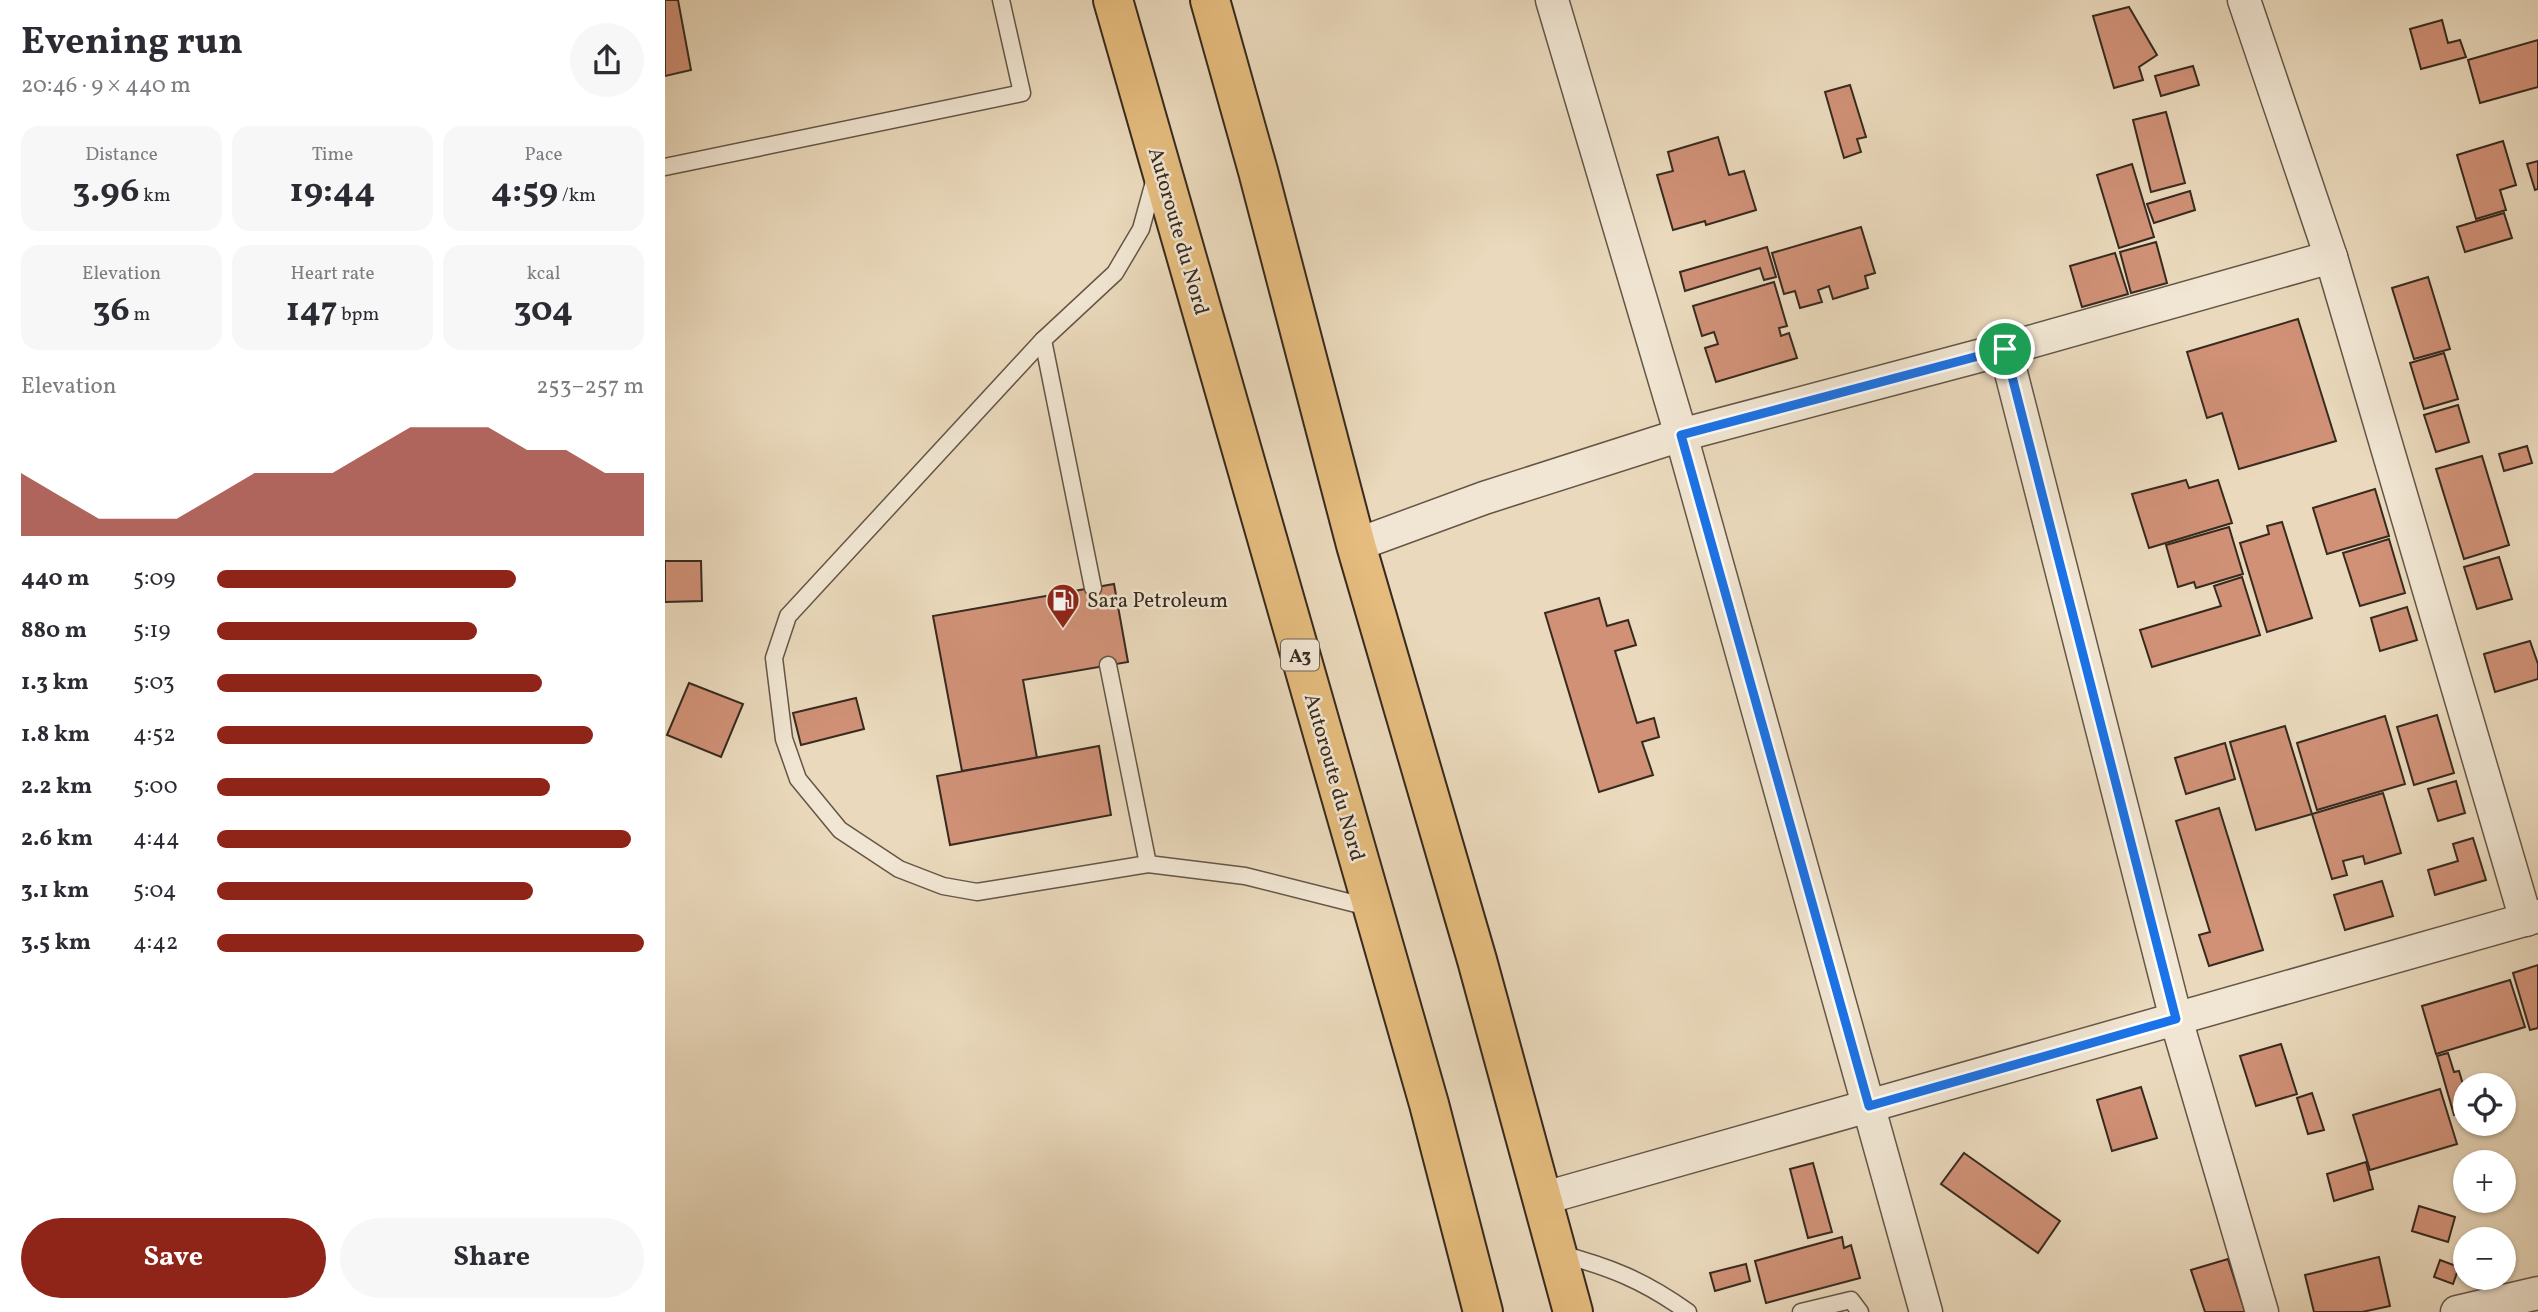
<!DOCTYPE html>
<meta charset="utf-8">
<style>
:root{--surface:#fff;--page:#f7f7f7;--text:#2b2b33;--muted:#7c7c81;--accent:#8f2418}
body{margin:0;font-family:Vollkorn,serif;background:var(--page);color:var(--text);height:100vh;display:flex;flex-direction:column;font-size:26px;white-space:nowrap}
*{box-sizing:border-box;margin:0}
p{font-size:23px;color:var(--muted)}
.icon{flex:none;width:38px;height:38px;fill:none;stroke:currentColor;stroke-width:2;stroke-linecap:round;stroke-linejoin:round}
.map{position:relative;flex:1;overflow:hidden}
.drawer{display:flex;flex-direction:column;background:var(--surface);width:665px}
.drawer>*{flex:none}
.controls{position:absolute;left:1788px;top:1073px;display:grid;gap:14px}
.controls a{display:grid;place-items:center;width:63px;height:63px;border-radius:50%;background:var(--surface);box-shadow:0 2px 5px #0004;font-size:35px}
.pin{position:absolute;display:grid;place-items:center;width:60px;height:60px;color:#fff;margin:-30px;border:4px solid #fff;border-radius:50%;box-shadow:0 2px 7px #0007}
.round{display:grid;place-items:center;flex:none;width:74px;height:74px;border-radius:37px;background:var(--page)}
.head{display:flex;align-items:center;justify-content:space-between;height:119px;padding:0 21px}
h1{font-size:38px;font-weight:700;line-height:52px}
.stats{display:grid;grid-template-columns:repeat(3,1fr);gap:10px;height:119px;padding:7px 21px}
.stats div{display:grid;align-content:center;border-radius:18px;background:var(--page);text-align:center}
.stats b{font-size:35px;font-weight:700}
.stats small{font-size:19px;font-weight:400}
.stats p{font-size:19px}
.chart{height:196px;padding:14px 21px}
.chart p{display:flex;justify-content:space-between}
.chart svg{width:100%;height:126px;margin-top:7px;fill:var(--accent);opacity:.7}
.primary-button{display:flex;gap:14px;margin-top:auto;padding:14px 21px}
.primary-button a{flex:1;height:80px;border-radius:42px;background:var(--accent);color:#fff;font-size:28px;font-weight:700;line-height:80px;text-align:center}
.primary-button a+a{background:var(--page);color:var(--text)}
ul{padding:0 21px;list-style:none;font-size:23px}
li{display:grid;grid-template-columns:112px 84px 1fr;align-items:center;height:52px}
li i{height:18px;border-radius:9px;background:var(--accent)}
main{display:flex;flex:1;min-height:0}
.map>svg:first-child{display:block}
.building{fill:#d09177;stroke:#372a1f;stroke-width:2}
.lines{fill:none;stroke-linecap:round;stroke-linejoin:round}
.lane-casing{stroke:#645646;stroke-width:19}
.street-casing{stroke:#645646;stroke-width:35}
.highway-casing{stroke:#372a1f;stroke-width:42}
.lane{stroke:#f1e6d3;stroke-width:16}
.street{stroke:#f1e6d3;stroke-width:32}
.highway{stroke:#e5bc7e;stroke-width:38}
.route-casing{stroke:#fff;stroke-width:14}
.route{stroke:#1a73e8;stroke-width:9}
.labels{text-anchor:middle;stroke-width:5;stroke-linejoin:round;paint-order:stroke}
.shield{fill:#f1e6d3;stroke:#6f6255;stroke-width:2}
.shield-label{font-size:19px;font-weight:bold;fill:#372a1f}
.street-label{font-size:21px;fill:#372a1f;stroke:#f1e6d3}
.poi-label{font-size:21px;fill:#372a1f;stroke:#f1e6d3;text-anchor:start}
</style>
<main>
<section class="drawer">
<div class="head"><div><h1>Evening run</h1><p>20:46 · 9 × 440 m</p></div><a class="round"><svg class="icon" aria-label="share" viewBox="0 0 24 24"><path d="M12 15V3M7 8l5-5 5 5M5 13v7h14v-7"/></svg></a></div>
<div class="stats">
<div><p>Distance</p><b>3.96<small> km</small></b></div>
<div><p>Time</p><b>19:44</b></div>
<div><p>Pace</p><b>4:59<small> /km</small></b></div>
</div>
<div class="stats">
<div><p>Elevation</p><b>36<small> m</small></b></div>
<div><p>Heart rate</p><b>147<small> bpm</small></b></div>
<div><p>kcal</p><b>304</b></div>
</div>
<div class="chart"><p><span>Elevation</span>253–257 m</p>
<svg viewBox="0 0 160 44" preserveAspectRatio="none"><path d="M0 44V22L10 30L20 38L30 38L40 38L50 30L60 22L70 22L80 22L90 14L100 6L110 6L120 6L130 14L140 14L150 22L160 22V44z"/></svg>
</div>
<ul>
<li><b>440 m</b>5:09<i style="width:70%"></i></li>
<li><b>880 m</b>5:19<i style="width:61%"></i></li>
<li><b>1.3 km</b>5:03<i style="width:76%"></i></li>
<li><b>1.8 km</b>4:52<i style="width:88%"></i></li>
<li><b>2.2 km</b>5:00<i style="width:78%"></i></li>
<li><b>2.6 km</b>4:44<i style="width:97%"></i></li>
<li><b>3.1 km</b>5:04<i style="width:74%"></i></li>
<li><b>3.5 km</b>4:42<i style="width:100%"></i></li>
</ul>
<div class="primary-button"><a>Save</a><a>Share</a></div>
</section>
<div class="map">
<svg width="1873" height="1312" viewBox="0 0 1873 1312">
<rect width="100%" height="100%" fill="#ead9bc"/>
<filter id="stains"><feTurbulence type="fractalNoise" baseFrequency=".00286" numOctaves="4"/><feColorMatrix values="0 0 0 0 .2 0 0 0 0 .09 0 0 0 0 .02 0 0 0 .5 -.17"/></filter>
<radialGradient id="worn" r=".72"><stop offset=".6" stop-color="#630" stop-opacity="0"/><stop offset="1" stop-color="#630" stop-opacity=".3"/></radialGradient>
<g class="building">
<path d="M0,0H13L26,70L0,76Z"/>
<path d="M1464,7L1492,55L1474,67L1478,80L1449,88L1428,16Z"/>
<path d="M1777,20L1783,43L1795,40L1801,57L1756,69L1745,29Z"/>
<path d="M1873,40V87L1815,103L1803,60Z"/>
<path d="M1528,66L1534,85L1496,96L1490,76Z"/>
<path d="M1185,85L1201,137L1192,139L1196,152L1179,158L1160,92Z"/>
<path d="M1501,112L1520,183L1486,192L1468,120Z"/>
<path d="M1053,137L1064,175L1079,171L1091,210L1041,225L1040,221L1008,230L992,175L1008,171L1003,152Z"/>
<path d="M1838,141L1851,185L1835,190L1841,210L1811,219L1792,155Z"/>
<path d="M1873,161V189L1870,190L1862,164Z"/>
<path d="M1467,164L1489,237L1454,248L1432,175Z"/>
<path d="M1525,191L1530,210L1489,223L1482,204Z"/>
<path d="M1839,213L1847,238L1800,252L1792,227Z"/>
<path d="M1196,227L1210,273L1200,276L1203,288L1168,299L1164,286L1153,290L1157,302L1135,308L1130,291L1119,294L1107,253Z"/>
<path d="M1491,242L1502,283L1466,293L1455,252Z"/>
<path d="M1102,247L1111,277L1099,280L1095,268L1020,291L1015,272Z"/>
<path d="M1450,253L1463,294L1417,307L1405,266Z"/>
<path d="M1763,277L1785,349L1749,359L1727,288Z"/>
<path d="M1109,282L1122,326L1114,328L1116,336L1124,333L1132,358L1051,382L1040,348L1053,344L1049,332L1037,336L1028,306Z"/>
<path d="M1633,319L1671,441L1574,469L1557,413L1542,418L1522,352Z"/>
<path d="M1779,353L1793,399L1759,409L1745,363Z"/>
<path d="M1793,405L1804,442L1771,452L1759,415Z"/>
<path d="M1862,446L1867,463L1839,471L1834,454Z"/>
<path d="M1817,456L1844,545L1799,559L1771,469Z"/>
<path d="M1521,480L1524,488L1553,480L1567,523L1484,548L1467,494Z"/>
<path d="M1710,489L1724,536L1662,554L1648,508Z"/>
<path d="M1617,522L1647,618L1602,632L1575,543L1604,534L1602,526Z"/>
<path d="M1564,527L1578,574L1531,588L1529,582L1513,587L1501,545Z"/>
<path d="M1724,539L1740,593L1695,606L1678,553Z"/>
<path d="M1834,557L1847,599L1812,609L1799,567Z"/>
<path d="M0,561H36L37,601L0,602Z"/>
<path d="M1577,577L1595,635L1487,667L1475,630L1556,606L1549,586Z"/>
<path d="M449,584L463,662L358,680L372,758L297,771L268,616Z"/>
<path d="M934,598L942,626L963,620L971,645L950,651L972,723L989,718L994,737L977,742L988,775L934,792L880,613Z"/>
<path d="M1742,607L1752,640L1715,651L1706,618Z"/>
<path d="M1865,641L1873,664V679L1830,692L1819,654Z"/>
<path d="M24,683L78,704L56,757L2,735Z"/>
<path d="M191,698L199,729L136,745L128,713Z"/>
<path d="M1772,715L1789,773L1749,785L1732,727Z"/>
<path d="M1720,716L1740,784L1652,810L1632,743Z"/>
<path d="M1620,726L1647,814L1591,830L1565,742Z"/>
<path d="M1560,743L1570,779L1521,794L1510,758Z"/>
<path d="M434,746L446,815L285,845L272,776Z"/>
<path d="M1791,781L1800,813L1773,821L1763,789Z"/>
<path d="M1718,793L1736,853L1700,864L1698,856L1678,861L1682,875L1667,879L1647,814Z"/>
<path d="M1554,808L1598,950L1544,966L1534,935L1545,932L1511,821Z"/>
<path d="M1808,838L1821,880L1770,895L1763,870L1793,861L1788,844Z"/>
<path d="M1717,881L1728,916L1680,930L1669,895Z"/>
<path d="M1873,965V1028L1865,1030L1848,973Z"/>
<path d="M1845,980L1860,1027L1771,1054L1757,1006Z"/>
<path d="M1616,1044L1632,1094L1591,1106L1575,1056Z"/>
<path d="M1783,1053L1789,1072L1794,1071L1801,1095V1112L1789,1115L1772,1056Z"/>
<path d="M1476,1087L1492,1138L1447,1151L1432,1100Z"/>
<path d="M1775,1089L1792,1144L1705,1170L1688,1115Z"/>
<path d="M1647,1093L1659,1130L1643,1134L1632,1098Z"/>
<path d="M1299,1153L1395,1221L1373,1253L1276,1184Z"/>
<path d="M1701,1162L1708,1189L1669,1201L1662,1174Z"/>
<path d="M1148,1163L1167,1232L1143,1238L1125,1169Z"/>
<path d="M1754,1206L1790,1217L1783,1242L1747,1231Z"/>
<path d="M1177,1237L1179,1248L1186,1245L1195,1278L1101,1303L1090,1261Z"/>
<path d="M1714,1257L1725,1306L1697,1312H1649L1640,1275Z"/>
<path d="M1563,1259L1580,1312H1540L1526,1270Z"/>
<path d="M1775,1260L1794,1267L1788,1284L1769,1277Z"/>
<path d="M1081,1264L1085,1281L1050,1291L1045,1273Z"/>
</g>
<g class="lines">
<defs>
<g id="lane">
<path d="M0,167L357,93L336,0"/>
<path d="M378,340L123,616L109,658L119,739L133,779L175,830L234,869L278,886L312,892L483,864"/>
<path d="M428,588L378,340L450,273L476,229L490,178"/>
<path d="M443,665L483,864L580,876L707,908"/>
<path d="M892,1253C945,1267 978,1280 1023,1312"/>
<path d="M1136,1312L1186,1300L1195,1312"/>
</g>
<g id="street">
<path d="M887,0L1016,435L1261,1312"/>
<path d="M1579,0L1666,257L1861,920"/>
<path d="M1340,349L1511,1019L1597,1312"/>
<path d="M691,545L819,498L1016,435L1340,349L1666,257"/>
<path d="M876,1199L1873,916"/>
<path d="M1792,1312L1873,1293"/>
</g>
<g id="highway">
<path d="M448,0L764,1104L818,1312"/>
<path d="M545,0L593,171L691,545L812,960L908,1312"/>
</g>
</defs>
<use href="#lane" class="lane-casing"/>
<use href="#street" class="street-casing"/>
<use href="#highway" class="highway-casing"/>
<use href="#lane" class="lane"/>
<use href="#street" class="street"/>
<use href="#highway" class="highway"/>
</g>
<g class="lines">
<defs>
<path id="route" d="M1340,349L1511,1019L1204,1106L1016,435Z"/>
</defs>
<use href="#route" class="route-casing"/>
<use href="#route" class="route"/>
</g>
<defs>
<symbol id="fuel-pin" viewBox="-11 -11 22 30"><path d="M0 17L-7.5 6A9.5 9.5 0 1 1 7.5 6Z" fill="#8f2418" stroke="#f1e6d3"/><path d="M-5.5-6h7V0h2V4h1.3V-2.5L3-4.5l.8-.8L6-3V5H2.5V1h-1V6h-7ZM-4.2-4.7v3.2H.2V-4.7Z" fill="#fff"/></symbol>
</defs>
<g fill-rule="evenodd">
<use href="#fuel-pin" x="379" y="581" width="38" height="52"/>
</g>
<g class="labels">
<rect class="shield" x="616" y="639.5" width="38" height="31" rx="5"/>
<g class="shield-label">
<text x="635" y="662">A3</text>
</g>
<g class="street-label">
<text transform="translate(514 231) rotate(74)" y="7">Autoroute du Nord</text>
<text transform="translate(670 777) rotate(74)" y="7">Autoroute du Nord</text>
</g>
<g class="poi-label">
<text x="422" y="607">Sara Petroleum</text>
</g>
</g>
<rect width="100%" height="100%" filter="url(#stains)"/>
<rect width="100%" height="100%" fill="url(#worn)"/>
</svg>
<div class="controls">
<a><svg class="icon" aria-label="locate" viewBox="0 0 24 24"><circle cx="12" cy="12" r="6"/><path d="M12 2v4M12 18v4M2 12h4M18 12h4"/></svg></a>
<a>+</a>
<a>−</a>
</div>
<div class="pin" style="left:1340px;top:349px;background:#1e9e55"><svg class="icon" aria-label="arrive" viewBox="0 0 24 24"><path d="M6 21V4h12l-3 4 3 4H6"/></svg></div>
</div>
</main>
